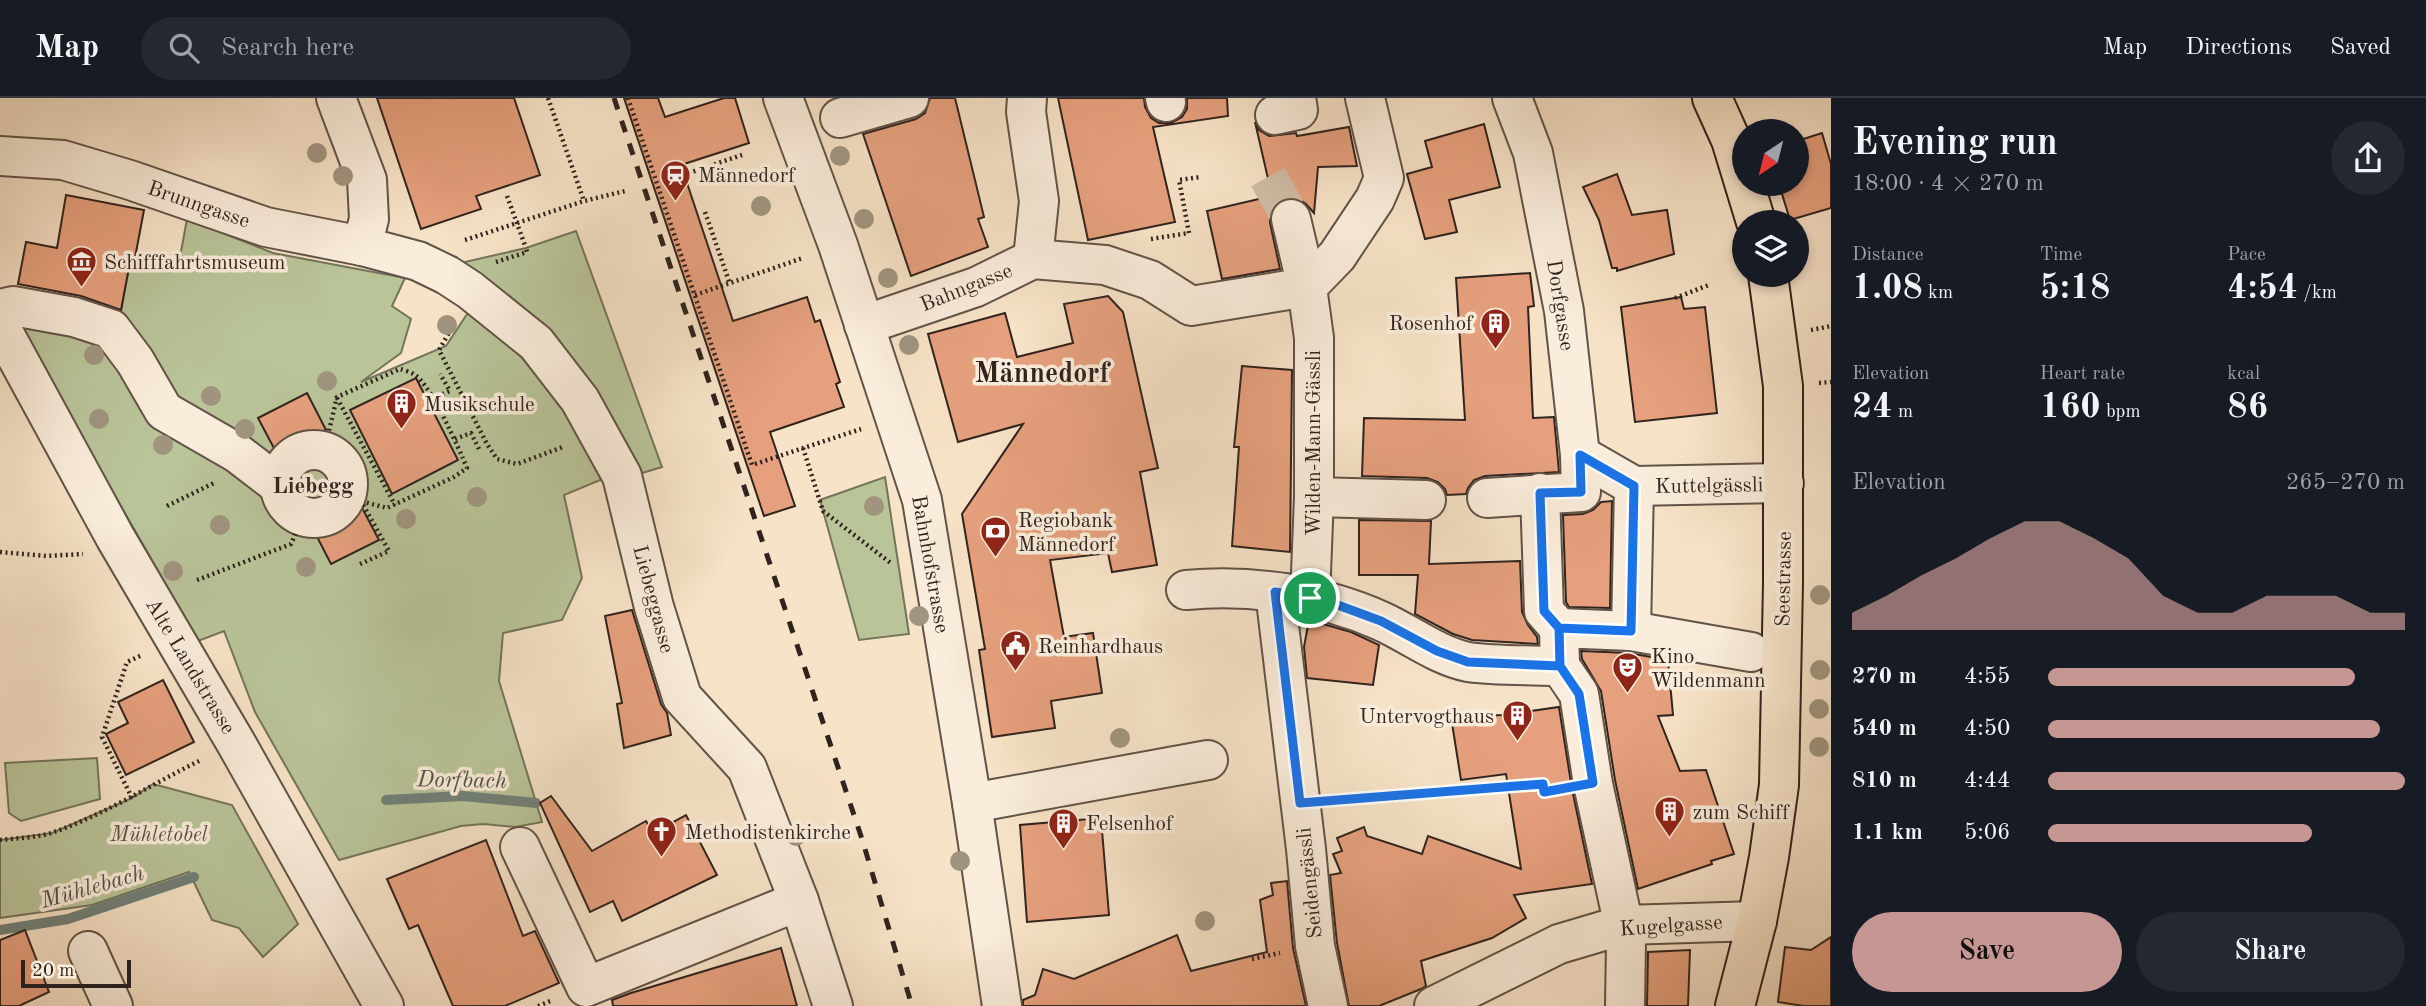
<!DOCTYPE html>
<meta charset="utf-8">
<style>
:root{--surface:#171b24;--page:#242831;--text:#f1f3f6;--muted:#9ea1a6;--line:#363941;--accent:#c59692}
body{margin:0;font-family:"Old Standard TT",serif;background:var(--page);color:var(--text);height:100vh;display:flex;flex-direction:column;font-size:26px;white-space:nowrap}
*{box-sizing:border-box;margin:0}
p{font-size:23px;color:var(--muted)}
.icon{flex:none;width:38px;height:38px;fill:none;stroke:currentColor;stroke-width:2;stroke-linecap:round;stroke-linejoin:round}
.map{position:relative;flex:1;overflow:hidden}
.side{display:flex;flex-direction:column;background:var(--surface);width:595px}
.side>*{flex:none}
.needle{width:46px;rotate:215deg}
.buttons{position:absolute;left:1732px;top:21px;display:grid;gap:14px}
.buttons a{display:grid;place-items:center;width:77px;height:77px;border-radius:50%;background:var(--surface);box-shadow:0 4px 10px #0003;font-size:35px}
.scale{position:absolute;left:21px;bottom:18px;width:110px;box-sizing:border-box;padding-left:7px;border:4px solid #30231e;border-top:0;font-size:19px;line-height:24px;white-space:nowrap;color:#30231e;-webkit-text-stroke:5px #faeddb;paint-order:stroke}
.pin{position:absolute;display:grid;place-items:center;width:60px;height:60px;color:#fff;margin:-30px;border:4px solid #fff;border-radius:50%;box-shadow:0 2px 7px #0007}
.round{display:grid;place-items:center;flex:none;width:74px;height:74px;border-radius:37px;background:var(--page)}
.head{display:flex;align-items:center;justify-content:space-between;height:119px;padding:0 21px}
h1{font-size:38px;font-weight:700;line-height:52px}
.stats{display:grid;grid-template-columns:repeat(3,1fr);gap:10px;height:119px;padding:7px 21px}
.stats div{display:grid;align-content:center}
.stats b{font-size:35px;font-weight:700}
.stats small{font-size:19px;font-weight:400}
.stats p{font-size:19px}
.chart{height:196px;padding:14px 21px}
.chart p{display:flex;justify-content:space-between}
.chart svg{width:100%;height:126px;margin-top:7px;fill:var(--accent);opacity:.7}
.cta{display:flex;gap:14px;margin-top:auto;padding:14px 21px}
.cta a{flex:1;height:80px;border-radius:42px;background:var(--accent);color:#111;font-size:28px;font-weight:700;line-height:80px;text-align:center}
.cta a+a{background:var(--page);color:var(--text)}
ul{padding:0 21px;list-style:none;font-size:23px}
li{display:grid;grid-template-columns:112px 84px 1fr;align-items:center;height:52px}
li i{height:18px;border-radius:9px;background:var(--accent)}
header{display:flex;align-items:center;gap:42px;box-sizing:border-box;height:98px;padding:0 35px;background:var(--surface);border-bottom:2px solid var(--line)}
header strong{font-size:33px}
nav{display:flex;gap:38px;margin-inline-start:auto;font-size:24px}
.search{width:490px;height:63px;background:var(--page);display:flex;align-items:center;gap:18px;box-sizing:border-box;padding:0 24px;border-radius:38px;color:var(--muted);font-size:26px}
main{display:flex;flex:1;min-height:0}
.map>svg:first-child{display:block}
.green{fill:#b9c499;stroke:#74745c;stroke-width:2}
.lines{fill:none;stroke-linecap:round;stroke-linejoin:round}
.stream{stroke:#718078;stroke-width:10}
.building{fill:#e6a07d;stroke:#30231e;stroke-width:2}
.minor-tunnel{stroke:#cfbda6;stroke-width:38;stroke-dasharray:38 19;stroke-linecap:butt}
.minor-casing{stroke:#625348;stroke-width:42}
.major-casing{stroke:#30231e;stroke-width:42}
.path{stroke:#30231e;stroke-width:4.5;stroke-dasharray:2 3.5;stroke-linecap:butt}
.minor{stroke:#faeddb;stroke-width:38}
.major{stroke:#f7e3c8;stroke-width:38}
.rail{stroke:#30231e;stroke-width:5;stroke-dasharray:12 12;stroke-linecap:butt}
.path-bridge{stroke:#30231e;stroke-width:4.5;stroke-dasharray:2 3.5;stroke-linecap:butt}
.tree{fill:#a0947f}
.route-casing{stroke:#fff;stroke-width:14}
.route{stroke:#1a73e8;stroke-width:9}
.labels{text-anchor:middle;stroke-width:7;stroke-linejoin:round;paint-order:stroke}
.poi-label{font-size:21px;fill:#30231e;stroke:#faeddb;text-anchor:start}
.street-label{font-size:21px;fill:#30231e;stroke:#faeddb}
.park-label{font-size:21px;font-style:italic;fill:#595343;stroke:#faeddb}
.neighbourhood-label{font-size:23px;font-weight:bold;fill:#30231e;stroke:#faeddb}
.water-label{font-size:23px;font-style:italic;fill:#51524b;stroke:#faeddb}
.district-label{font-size:28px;font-weight:bold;fill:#30231e;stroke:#faeddb}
</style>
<header>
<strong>Map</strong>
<div class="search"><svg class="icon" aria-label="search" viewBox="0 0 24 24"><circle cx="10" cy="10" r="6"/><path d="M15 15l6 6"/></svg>Search here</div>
<nav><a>Map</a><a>Directions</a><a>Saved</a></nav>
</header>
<main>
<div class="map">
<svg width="1831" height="908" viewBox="0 0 1831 908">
<rect width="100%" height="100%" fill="#f7e3c8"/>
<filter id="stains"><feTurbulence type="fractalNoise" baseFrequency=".00286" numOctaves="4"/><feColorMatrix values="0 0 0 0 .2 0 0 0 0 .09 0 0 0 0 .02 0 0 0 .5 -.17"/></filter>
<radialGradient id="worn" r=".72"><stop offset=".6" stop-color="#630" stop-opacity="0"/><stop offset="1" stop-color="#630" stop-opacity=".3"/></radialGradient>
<g class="green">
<path d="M187,121L273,155L405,180L392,208L411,221L401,255L361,284L446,248L471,210L555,292L605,380L564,397L582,480L562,522L503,535L499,583L542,724L515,729L483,726L461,728L339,762L255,614L224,533L198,543L15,223L130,238L121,213L130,164L178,170Z"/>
<path d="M576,133L662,369L642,375L598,312L456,166L526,150Z"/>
<path d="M885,379L909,536L859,542L820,402Z"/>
<path d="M97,660L100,701L21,723L9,715L5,665Z"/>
<path d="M153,686L232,707L298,826L263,859L239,830L212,822L189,774L92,807L0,820V742L52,735L132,700Z"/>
</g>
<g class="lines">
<g class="stream">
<path d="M386,702L463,698L536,705"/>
<path d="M0,832L68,821L194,779"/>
</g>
</g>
<g class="building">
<path d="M377,0H514L540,77L476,98L481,111L421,131Z"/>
<path d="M624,0H658L665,19L724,0H735L749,45L681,67L733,223L807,199L815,224L820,222L840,284L836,286L844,309L770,334L795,408L764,418Z"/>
<path d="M930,0H955L984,119L978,121L988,149L911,178L863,36L916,21L925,15Z"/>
<path d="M1058,0H1144L1145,9L1151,20L1159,25H1171L1182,19L1187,11V0H1227L1228,18L1153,29L1175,124L1088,142Z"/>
<path d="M1255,24L1259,32L1269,38L1296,35L1297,38L1349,29L1357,68L1318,69L1314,115L1306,106L1297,100H1285L1276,106L1270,115V125L1280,171L1222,181L1207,113L1272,98Z"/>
<path d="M1484,26L1500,89L1449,102L1457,134L1425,141L1407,76L1432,69L1425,43Z"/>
<path d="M1822,35L1831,66V110L1790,122L1779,86H1797V43Z"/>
<path d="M1617,76L1632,117L1667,112L1674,156L1617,173V170H1612L1599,122L1583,89Z"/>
<path d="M66,97L144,112L134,165L130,164L121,212L81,198L18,186L26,144L57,150Z"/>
<path d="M1530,175L1534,208L1528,209L1533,320L1554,319L1559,374L1485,378L1474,382L1468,390L1466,396L1447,397L1445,391L1438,384L1427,380L1362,378L1364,320L1465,322L1456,180Z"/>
<path d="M1108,198L1123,214L1158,370L1140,374L1157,467L1112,474L1108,455L1050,462L1064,539L1093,535L1102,595L1051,603L1055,630L992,639L979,552L985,551L962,416L1023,326L958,344L928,236L1005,215L1017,259L1073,245L1064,206Z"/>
<path d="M1681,199L1684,211L1705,209L1717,315L1635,324L1621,209Z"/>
<path d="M1242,268L1292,272L1290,454L1232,448L1239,349H1234Z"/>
<path d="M416,280L458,362L392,396L350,312Z"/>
<path d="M307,295L326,332L277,356L258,320Z"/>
<path d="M1612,403L1610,510L1569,509L1566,504L1563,417L1583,416L1593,412L1601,404Z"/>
<path d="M360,406L379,442L331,466L313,431Z"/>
<path d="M1359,422L1431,423L1429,466L1520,463L1522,514L1528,527L1537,539L1538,546L1472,542L1453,536L1415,516L1418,477H1359Z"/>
<path d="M632,512L661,606L667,615L671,637L624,650L617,606L622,605L605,518Z"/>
<path d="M1309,522L1351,534L1379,547L1373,587L1307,580L1304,549Z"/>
<path d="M1581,553L1629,555L1668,562L1673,617L1658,618L1680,673L1706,672L1734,756L1711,763L1712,766L1638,791L1615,682L1601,593L1582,561Z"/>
<path d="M163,582L194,644L126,677L106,636L128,625L118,604Z"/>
<path d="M1559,609L1572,691L1592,786L1514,797L1526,820L1492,840L1421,863L1426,888L1421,891L1379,908H1349L1337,845L1330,777L1341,775L1333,756L1342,753L1337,740L1364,729L1367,738L1422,756L1428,738L1521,771L1506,676L1461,682L1451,619L1502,617Z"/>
<path d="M551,698L592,753L646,723L653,735L686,717L717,777L622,823L613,803L590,814L540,705Z"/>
<path d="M1101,720L1109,817L1027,824L1020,727Z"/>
<path d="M486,742L523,838L535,833L559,885L505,908H453L418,827L409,831L387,781Z"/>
<path d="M1287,783L1293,850L1306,908H1023V902L1035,897L1043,871L1074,881L1177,837L1191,873L1267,854L1260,802L1273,797L1271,785Z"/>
<path d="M25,832L49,894L19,908H0V842Z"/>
<path d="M1831,839V908H1804L1778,904L1785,849L1811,852Z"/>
<path d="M781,850L797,908H613L612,902L631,895Z"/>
<path d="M1690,852L1688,908H1647L1648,854Z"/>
</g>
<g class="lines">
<path class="minor-tunnel" d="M1268,79L1291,121"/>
<defs>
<g id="minor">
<path d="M336,0L367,82L369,121L362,148"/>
<path d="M783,0L838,147L922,402L972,705L1002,908"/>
<path d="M1027,0L1026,14L1039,103L1033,161"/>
<path d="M1165,0L1166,4"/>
<path d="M1512,0L1533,55L1564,213L1580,357L1634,388"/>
<path d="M1275,17L1298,12L1296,0"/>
<path d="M840,20L909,0"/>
<path d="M0,58L63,62L130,82L266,129L362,148L418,163L447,177L470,192L536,245L580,302L622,378L654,509L682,599L747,670L799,803L833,908"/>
<path d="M1291,121L1307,189L1314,240V399L1310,500"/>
<path d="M1033,161L1105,167L1150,182L1191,208L1307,189L1337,158L1375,101L1384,80L1365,0"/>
<path d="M0,211L13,208L74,219L111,231L135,263L164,313L237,355L280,388"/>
<path d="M864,227L976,189L1033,161"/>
<path d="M0,228L115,439L236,645L384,908"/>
<circle cx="314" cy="386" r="34"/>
<path d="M1634,388L1784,385"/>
<path d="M1540,395L1544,513L1559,530"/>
<path d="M1314,399L1426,402"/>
<path d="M1487,400L1581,394L1580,357"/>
<path d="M1186,492C1251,486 1321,496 1381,523C1410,536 1436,557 1468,564C1494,568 1533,567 1560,568L1559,530L1631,533L1751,554"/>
<path d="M1275,494L1306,751L1315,848L1328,908"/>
<path d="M1631,533L1634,388"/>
<path d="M1560,568L1579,596L1593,686L1621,815"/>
<path d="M972,705L1208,662"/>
<path d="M520,749L586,889L799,803"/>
<path d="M88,853L113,908"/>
<path d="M1434,908L1559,846L1623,827L1757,823"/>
<path d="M1625,908L1626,844"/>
</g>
<g id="major">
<path d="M1712,0L1731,42L1756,124"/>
<path d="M1735,908L1757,823L1769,759L1779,687L1783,485V288L1768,177"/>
</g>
</defs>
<use href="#minor" class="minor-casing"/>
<use href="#major" class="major-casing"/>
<g class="path">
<path d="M548,0L584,103"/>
<path d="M628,0L752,367L861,331"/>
<path d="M683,77L742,57"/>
<path d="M705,114L730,186"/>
<path d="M1151,141L1189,135L1179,82L1201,79"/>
<path d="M465,142L584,103L625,93"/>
<path d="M496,164L527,154L526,150"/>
<path d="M695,197L803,160"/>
<path d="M1675,200L1709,187"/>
<path d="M454,226L439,252L487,346L497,361L517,366L563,349"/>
<path d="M1811,232L1831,228"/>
<path d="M1819,285L1831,284"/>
<path d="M337,300L395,407"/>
<path d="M432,300L450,293L440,276"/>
<path d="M455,341L471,335L479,351"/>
<path d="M803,350L823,413L892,466"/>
<path d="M324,354L337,299L400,271C404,272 411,274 415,277C431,287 459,351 467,370L454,379L387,410L345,399"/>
<path d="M167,408L214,385"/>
<path d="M0,454L46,458L83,456"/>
<path d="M360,466L389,453L362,405"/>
<path d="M197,482L291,446L302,421"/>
<path d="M132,700L102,639L127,564L142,557"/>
<path d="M1339,702L1543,686L1544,694L1557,691"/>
<path d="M0,742C17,740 38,740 54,734C106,716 152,686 201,662"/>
<path d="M1252,861L1280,855"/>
<path d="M538,908L553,902"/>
</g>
<use href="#minor" class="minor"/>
<use href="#major" class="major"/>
<path class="rail" d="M614,0L862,741L912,908"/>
<path class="path-bridge" d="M507,98L526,150"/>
</g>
<g class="tree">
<circle cx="317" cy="55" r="10"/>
<circle cx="840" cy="58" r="10"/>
<circle cx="343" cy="78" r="10"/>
<circle cx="761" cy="108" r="10"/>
<circle cx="864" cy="121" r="10"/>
<circle cx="888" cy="180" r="10"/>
<circle cx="447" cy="227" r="10"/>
<circle cx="909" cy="247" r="10"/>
<circle cx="94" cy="257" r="10"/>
<circle cx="327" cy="283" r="10"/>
<circle cx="211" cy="298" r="10"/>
<circle cx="99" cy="321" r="10"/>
<circle cx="245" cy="331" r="10"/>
<circle cx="163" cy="347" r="10"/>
<circle cx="477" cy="399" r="10"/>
<circle cx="874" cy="408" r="10"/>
<circle cx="406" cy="421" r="10"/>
<circle cx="220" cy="427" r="10"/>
<circle cx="306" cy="469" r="10"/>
<circle cx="173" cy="473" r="10"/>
<circle cx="1820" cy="497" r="10"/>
<circle cx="919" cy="518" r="10"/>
<circle cx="1820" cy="572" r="10"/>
<circle cx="1819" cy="611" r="10"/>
<circle cx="1120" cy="640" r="10"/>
<circle cx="1819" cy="649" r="10"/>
<circle cx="796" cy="738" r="10"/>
<circle cx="960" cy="763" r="10"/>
<circle cx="1205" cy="823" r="10"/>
</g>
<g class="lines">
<defs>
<path id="route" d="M1310,500L1335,506L1381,523L1437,553L1468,564L1560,568L1559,530L1631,533L1634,388L1580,357L1581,394L1540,395L1544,513L1559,530L1560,568L1579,596L1593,685L1544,694L1543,686L1300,705L1275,494L1310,500"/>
</defs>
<use href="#route" class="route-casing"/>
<use href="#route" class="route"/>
</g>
<defs>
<symbol id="station-pin" viewBox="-11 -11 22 30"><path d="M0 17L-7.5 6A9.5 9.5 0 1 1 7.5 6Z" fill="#8f2418" stroke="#faeddb"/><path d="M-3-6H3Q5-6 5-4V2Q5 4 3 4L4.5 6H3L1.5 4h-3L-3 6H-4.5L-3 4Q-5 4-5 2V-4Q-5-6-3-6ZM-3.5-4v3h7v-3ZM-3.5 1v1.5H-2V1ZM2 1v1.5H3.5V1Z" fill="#fff"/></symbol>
<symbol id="museum-pin" viewBox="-11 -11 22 30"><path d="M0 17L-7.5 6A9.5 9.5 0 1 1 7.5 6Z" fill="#8f2418" stroke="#faeddb"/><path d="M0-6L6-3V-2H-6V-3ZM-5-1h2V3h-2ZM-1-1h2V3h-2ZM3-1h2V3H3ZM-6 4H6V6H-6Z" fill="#fff"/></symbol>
<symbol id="building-pin" viewBox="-11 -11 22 30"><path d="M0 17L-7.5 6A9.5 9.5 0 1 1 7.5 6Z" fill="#8f2418" stroke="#faeddb"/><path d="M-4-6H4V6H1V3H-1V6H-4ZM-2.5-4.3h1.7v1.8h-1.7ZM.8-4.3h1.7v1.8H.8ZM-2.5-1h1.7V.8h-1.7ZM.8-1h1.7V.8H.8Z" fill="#fff"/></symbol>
<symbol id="bank-pin" viewBox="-11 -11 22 30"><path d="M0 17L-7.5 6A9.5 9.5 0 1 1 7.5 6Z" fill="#8f2418" stroke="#faeddb"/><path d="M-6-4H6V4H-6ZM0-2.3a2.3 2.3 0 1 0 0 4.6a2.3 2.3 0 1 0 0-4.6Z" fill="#fff"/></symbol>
<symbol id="civic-pin" viewBox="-11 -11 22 30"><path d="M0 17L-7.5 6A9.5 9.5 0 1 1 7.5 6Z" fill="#8f2418" stroke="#faeddb"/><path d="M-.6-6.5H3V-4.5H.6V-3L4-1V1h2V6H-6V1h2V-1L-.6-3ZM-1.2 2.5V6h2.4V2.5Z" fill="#fff"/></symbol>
<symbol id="theatre-pin" viewBox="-11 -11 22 30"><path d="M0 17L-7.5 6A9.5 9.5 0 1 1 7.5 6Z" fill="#8f2418" stroke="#faeddb"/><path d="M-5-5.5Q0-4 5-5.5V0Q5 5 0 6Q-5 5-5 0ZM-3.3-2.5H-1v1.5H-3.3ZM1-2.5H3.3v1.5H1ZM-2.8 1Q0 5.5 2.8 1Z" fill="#fff"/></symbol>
<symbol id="church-pin" viewBox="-11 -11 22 30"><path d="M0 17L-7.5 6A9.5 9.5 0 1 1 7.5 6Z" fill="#8f2418" stroke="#faeddb"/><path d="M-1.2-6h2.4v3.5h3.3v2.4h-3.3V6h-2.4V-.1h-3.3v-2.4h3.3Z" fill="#fff"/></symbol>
</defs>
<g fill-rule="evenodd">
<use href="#station-pin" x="658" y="60" width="35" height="47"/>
<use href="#museum-pin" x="64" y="146" width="35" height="47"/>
<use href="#building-pin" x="1478" y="208" width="35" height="47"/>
<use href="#building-pin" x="384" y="288" width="35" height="47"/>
<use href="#bank-pin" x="978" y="416" width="35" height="47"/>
<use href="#civic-pin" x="998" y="530" width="35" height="47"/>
<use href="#theatre-pin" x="1610" y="552" width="35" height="47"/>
<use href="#building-pin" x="1500" y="600" width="35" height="47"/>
<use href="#building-pin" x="1652" y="696" width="35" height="47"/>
<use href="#building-pin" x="1046" y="708" width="35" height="47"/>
<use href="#church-pin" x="644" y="716" width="35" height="47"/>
</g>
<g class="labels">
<g class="poi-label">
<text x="698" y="84">Männedorf</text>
<text x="104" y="171">Schifffahrtsmuseum</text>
<text x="1473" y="232" text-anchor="end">Rosenhof</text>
<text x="424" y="313">Musikschule</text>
<text x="1018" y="429">Regiobank<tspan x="1018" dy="24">Männedorf</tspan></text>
<text x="1038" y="555">Reinhardhaus</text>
<text x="1651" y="565">Kino<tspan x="1651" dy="24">Wildenmann</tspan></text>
<text x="1494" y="625" text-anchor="end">Untervogthaus</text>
<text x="1693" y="721">zum Schiff</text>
<text x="1086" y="732">Felsenhof</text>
<text x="685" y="741">Methodistenkirche</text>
</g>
<g class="street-label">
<text transform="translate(199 106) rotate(19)" y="7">Brunngasse</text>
<text transform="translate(966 189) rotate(-22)" y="7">Bahngasse</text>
<text transform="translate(1561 207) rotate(81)" y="7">Dorfgasse</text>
<text transform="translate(1313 345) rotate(-90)" y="7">Wilden-Mann-Gässli</text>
<text transform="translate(1709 387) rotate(-1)" y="7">Kuttelgässli</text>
<text transform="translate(931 466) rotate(80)" y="7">Bahnhofstrasse</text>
<text transform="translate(1783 481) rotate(-89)" y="7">Seestrasse</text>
<text transform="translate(654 501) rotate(75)" y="7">Liebeggasse</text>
<text transform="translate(191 568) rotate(59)" y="7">Alte Landstrasse</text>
<text transform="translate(1309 785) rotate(-96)" y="7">Seidengässli</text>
<text transform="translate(1671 827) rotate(-4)" y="7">Kugelgasse</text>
</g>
<g class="park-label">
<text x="159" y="743">Mühletobel</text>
</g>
<g class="neighbourhood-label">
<text x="313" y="395">Liebegg</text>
</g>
<g class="water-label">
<text transform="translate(462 681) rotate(1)" y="8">Dorfbach</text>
<text transform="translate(92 788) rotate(-16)" y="8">Mühlebach</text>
</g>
<g class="district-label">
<text x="1042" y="284">Männedorf</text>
</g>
</g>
<rect width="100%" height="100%" filter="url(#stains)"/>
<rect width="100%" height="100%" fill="url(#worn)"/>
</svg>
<div class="buttons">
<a><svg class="needle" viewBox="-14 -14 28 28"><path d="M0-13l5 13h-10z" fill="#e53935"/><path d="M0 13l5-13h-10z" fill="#9ea1a6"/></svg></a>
<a><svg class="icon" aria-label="layers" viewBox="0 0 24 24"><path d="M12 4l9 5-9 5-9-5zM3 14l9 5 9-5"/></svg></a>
</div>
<div class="scale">20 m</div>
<div class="pin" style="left:1310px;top:500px;background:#1e9e55"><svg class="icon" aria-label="arrive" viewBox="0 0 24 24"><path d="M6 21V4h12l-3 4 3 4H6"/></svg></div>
</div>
<section class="side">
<div class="head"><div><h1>Evening run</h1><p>18:00 · 4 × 270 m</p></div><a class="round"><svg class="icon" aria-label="share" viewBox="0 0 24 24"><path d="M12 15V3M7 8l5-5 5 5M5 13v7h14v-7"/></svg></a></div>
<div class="stats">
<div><p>Distance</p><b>1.08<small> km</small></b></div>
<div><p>Time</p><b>5:18</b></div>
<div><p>Pace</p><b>4:54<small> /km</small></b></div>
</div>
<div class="stats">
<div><p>Elevation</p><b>24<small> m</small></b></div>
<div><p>Heart rate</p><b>160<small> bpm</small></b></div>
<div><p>kcal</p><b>86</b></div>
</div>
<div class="chart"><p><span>Elevation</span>265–270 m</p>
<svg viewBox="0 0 160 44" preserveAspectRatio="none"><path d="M0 44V38L10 32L20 25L30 19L40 12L50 6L60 6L70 12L80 19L90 32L100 38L110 38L120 32L130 32L140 32L150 38L160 38V44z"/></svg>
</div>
<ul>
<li><b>270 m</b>4:55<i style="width:86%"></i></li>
<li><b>540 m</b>4:50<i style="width:93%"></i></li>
<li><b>810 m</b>4:44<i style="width:100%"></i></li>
<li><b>1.1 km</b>5:06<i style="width:74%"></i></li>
</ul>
<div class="cta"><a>Save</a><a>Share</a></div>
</section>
</main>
